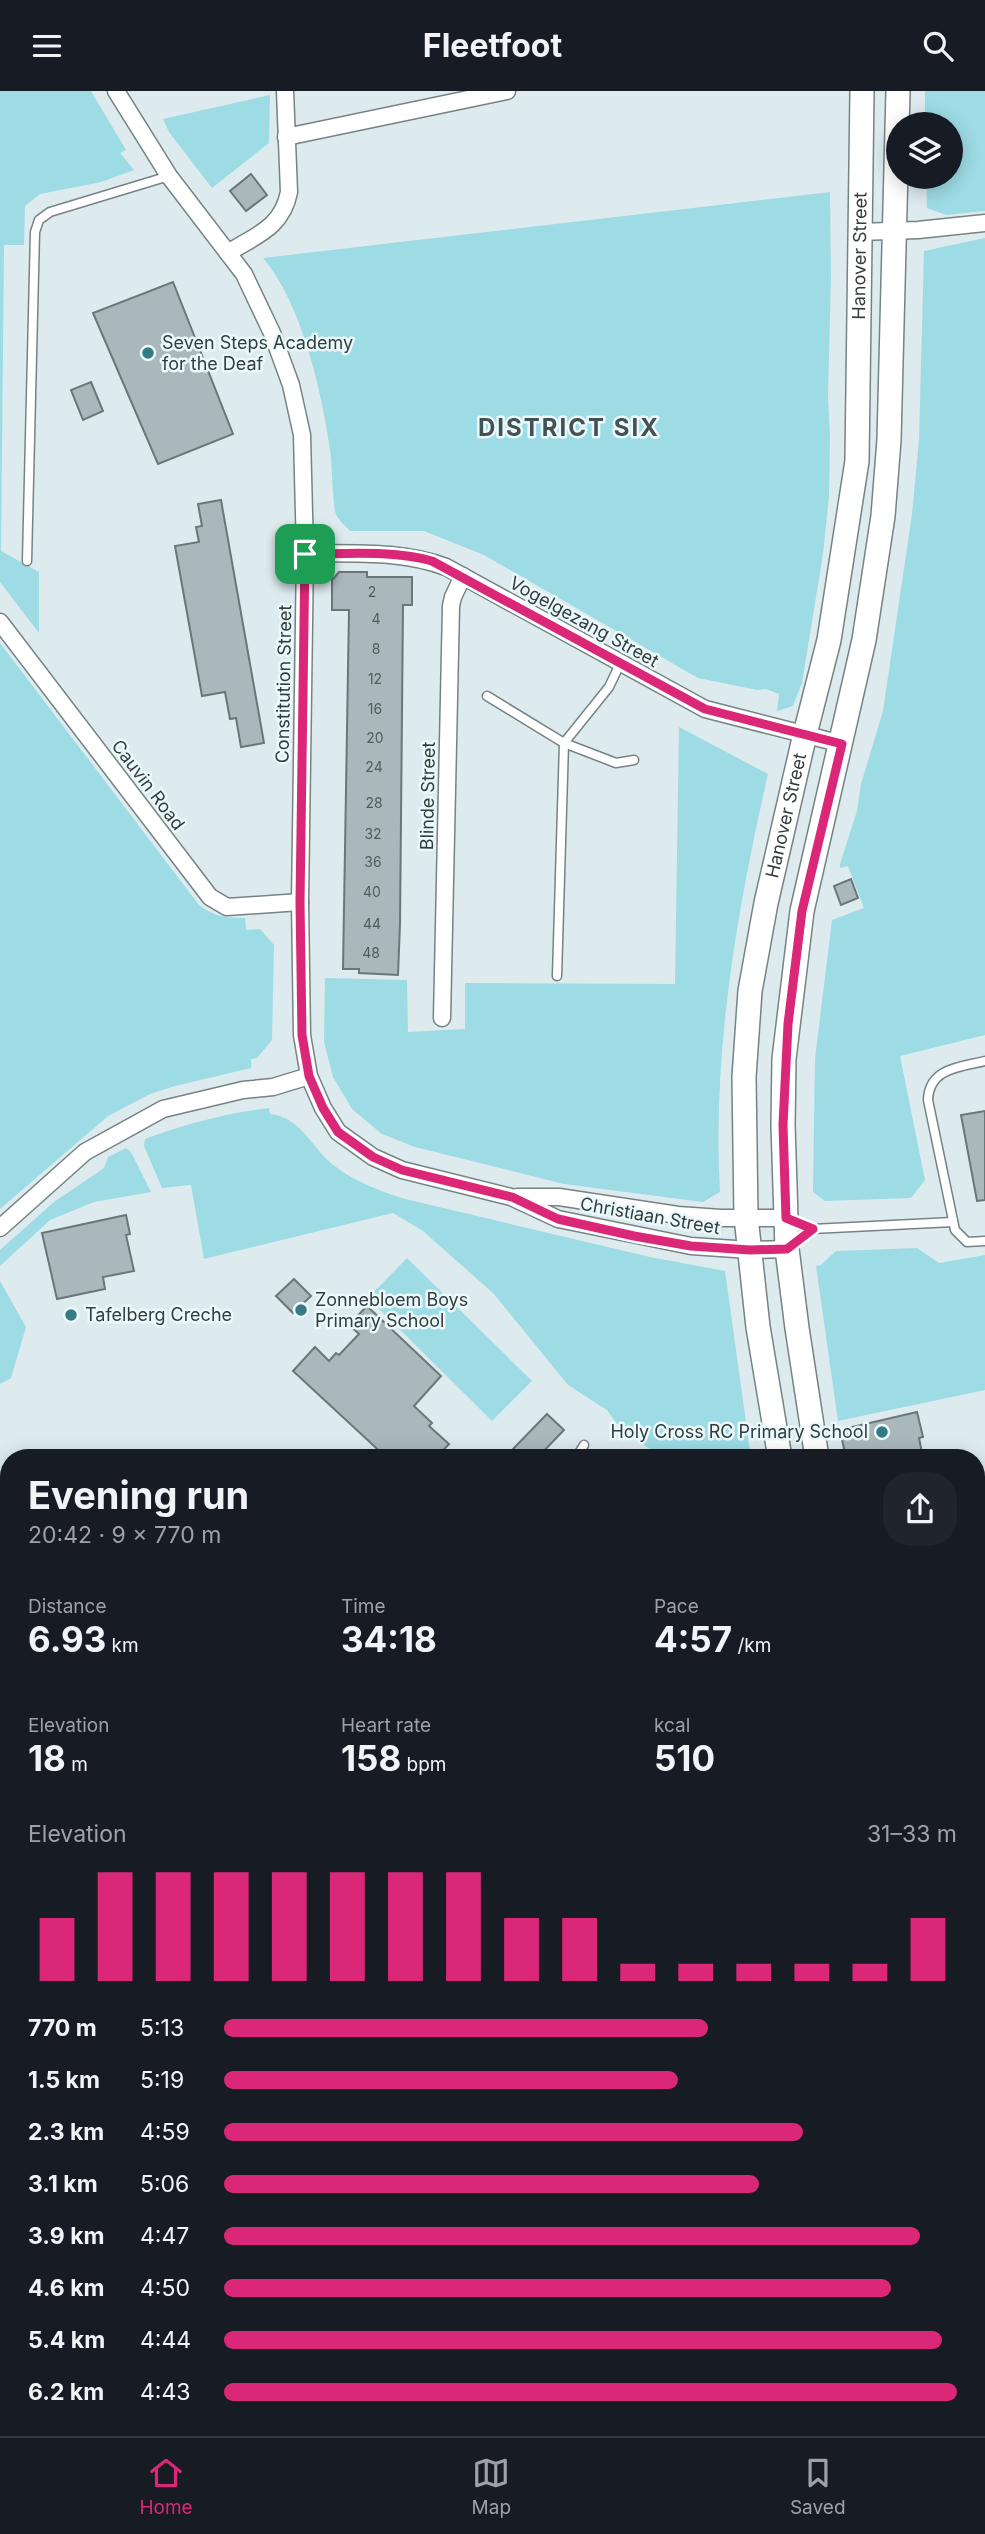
<!DOCTYPE html>
<meta charset="utf-8">
<style>
:root{--surface:#171b24;--page:#20242c;--text:#f1f3f6;--muted:#9ea1a6;--line:#363941;--accent:#db2777}
body{margin:0;font-family:Inter,sans-serif;background:var(--page);color:var(--text);height:100vh;display:flex;flex-direction:column;font-size:26px;white-space:nowrap}
*{box-sizing:border-box;margin:0}
p{font-size:23px;color:var(--muted)}
.icon{flex:none;width:38px;height:38px;fill:none;stroke:currentColor;stroke-width:2;stroke-linecap:round;stroke-linejoin:round}
.map{position:relative;flex:1;overflow:hidden}
.panel{position:absolute;left:0px;top:1358px;width:985px;height:987px;display:flex;flex-direction:column;background:var(--surface);border-radius:28px 28px 0 0;box-shadow:0 4px 18px #0003}
.panel>*{flex:none}
.buttons{position:absolute;left:886px;top:21px;display:grid;gap:14px}
.buttons a{display:grid;place-items:center;width:77px;height:77px;border-radius:50%;background:var(--surface);box-shadow:0 4px 18px #0003;font-size:35px}
.pin{position:absolute;display:grid;place-items:center;width:60px;height:60px;color:#fff;margin:-30px;border-radius:14px;box-shadow:0 4px 10px #0006}
.round{display:grid;place-items:center;flex:none;width:74px;height:74px;border-radius:28px;background:var(--page)}
.summary{display:flex;align-items:center;justify-content:space-between;height:119px;padding:0 28px}
h1{font-size:38px;font-weight:700;line-height:52px}
.stats{display:grid;grid-template-columns:repeat(3,1fr);gap:10px;height:119px;padding:7px 28px}
.stats div{display:grid;align-content:center}
.stats b{font-size:35px;font-weight:700}
.stats small{font-size:19px;font-weight:400}
.stats p{font-size:19px}
.chart{height:196px;padding:14px 28px}
.chart p{display:flex;justify-content:space-between}
.chart svg{width:100%;height:126px;margin-top:7px;stroke:var(--accent);stroke-width:6}
ul{padding:0 28px;list-style:none;font-size:23px}
li{display:grid;grid-template-columns:112px 84px 1fr;align-items:center;height:52px}
li i{height:18px;border-radius:9px;background:var(--accent)}
header{display:flex;justify-content:space-between;align-items:center;height:91px;padding:0 28px;background:var(--surface);font-size:32px;font-weight:700}
.menu{display:flex;justify-content:space-around;align-items:center;height:98px;border-top:2px solid var(--line);background:var(--surface);font-size:19px;color:var(--muted)}
.menu a{display:grid;justify-items:center;gap:4px}
.menu .current{color:var(--accent)}
.map>svg:first-child{display:block}
.green{fill:#9ddbe5}
.building{fill:#aab8bb;stroke:#6a7779;stroke-width:2}
.lines{fill:none;stroke-linecap:round;stroke-linejoin:round}
.lane-casing{stroke:#768385;stroke-width:11}
.street-casing{stroke:#768385;stroke-width:19}
.secondary-casing{stroke:#768385;stroke-width:26}
.lane{stroke:#fff;stroke-width:8}
.street{stroke:#fff;stroke-width:16}
.secondary{stroke:#fff;stroke-width:23}
.route-casing{stroke:#fff;stroke-width:14}
.route{stroke:#db2777;stroke-width:9}
.poi-dot{fill:#347b86;stroke:#eaf9fb;stroke-width:2.5}
.labels{text-anchor:middle;stroke-width:5;stroke-linejoin:round;paint-order:stroke}
.number-label{font-size:14px;fill:#535b5c}
.street-label{font-size:18px;fill:#363c3c;stroke:#eaf9fb}
.poi-label{font-size:18px;fill:#363c3c;stroke:#eaf9fb;text-anchor:start}
.district-label{font-size:24px;font-weight:bold;letter-spacing:2px;fill:#445153;stroke:#eaf9fb}
</style>
<header><svg class="icon" aria-label="menu" viewBox="0 0 24 24"><path d="M4 6h16M4 12h16M4 18h16"/></svg>Fleetfoot<svg class="icon" aria-label="search" viewBox="0 0 24 24"><circle cx="10" cy="10" r="6"/><path d="M15 15l6 6"/></svg></header>
<div class="map">
<svg width="985" height="2345" viewBox="0 0 985 2345">
<rect width="100%" height="100%" fill="#ddebee"/>
<g class="green">
<path d="M0,0H91L126,59L120,62L134,79L101,91L40,103L25,115L24,154H4L1,460L39,481V542L0,491Z"/>
<path d="M925,0H985V120L946,124L927,117L926,86H950V33H925Z"/>
<path d="M270,4L269,52L212,97L169,41L163,28Z"/>
<path d="M830,101L831,186L828,305L830,346L829,405L823,463L802,592L793,615L777,620L779,603L766,598L757,599L698,587L484,464L424,440H350C346,435 338,429 336,423C333,417 332,371 330,359C322,301 301,211 263,167Z"/>
<path d="M985,147V944L900,965L925,1089L911,1107L825,1110L813,1101L815,968L832,829L864,817L848,775L840,777V773L857,720L861,693L883,620L912,423L919,349L924,160Z"/>
<path d="M0,552L199,814C215,826 226,827 245,827L246,839L260,838L274,854L272,949L257,967L251,968V977L175,995L150,1003L108,1025L0,1118Z"/>
<path d="M679,636L768,683C737,820 712,961 720,1101L703,1111L564,1093L415,1056L382,1043L352,1018L333,986L324,951L325,887L407,889L408,941L465,938V892L675,893Z"/>
<path d="M269,1017L270,1023C302,1026 312,1059 336,1076C357,1092 381,1100 405,1108L650,1166L725,1180L751,1367H661L616,1332L607,1319L568,1294L494,1203L423,1140L393,1122L204,1168L191,1094L162,1097L144,1055L145,1048C185,1033 227,1022 269,1017Z"/>
<path d="M126,1057L131,1061L151,1101L94,1111L50,1129L0,1175V1159L54,1111L104,1077L108,1066Z"/>
<path d="M917,1157L939,1172L985,1164V1299L838,1330L816,1175L821,1174L836,1160Z"/>
<path d="M407,1167L532,1290L492,1330L368,1207Z"/>
<path d="M0,1190L26,1236L11,1287L0,1293Z"/>
<path d="M976,1618L985,1619V1899L977,1901Z"/>
<path d="M0,2001L9,2007V2319L0,2312Z"/>
<path d="M33,2336H178L175,2341L140,2345H45Z"/>
</g>
<g class="building">
<path d="M251,83L267,104L246,120L230,100Z"/>
<path d="M173,191L233,343L158,373L93,222Z"/>
<path d="M91,291L103,320L83,329L71,299Z"/>
<path d="M221,409L264,652L241,656L236,627L230,628L225,601L202,605L175,455L199,451L196,436L202,435L198,413Z"/>
<path d="M339,481H367V486H412V514H403L400,833L398,884L359,882V878H343L349,519H332V489Z"/>
<path d="M851,788L858,807L841,814L834,795Z"/>
<path d="M985,1020V1109L977,1110L961,1024Z"/>
<path d="M126,1124L130,1143L126,1144L134,1180L103,1186L105,1198L57,1208L42,1142Z"/>
<path d="M294,1188L311,1205L293,1222L276,1205Z"/>
<path d="M367,1215L441,1285L414,1315L432,1332L429,1335L449,1353L436,1367H387L293,1280L315,1256L329,1270L336,1262L339,1264L359,1243L349,1234Z"/>
<path d="M917,1321L923,1346L919,1347L923,1367H846L841,1344L849,1343L848,1337Z"/>
<path d="M547,1323L564,1339L537,1367H520L512,1359Z"/>
</g>
<g class="lines">
<defs>
<g id="lane">
<path d="M27,470L35,141L39,129L50,121L169,85"/>
<path d="M487,605L564,652L616,672L634,669"/>
<path d="M557,885L564,652L609,596L620,573"/>
<path d="M985,970C960,976 929,977 928,1009L955,1139L967,1151L985,1150"/>
<path d="M790,1128L812,1138L953,1131"/>
<path d="M790,1156L812,1138"/>
<path d="M576,1367L584,1354"/>
</g>
<g id="street">
<path d="M116,0L169,85L244,183L272,242L291,294L302,344L305,462L300,811L302,944L309,985L323,1017L338,1041L373,1066L402,1079L511,1106L558,1128L691,1155L750,1159L787,1158"/>
<path d="M286,46L507,0"/>
<path d="M859,141L918,139L985,132"/>
<path d="M228,162C256,144 282,137 289,101L285,0"/>
<path d="M305,462C353,463 401,459 446,476L705,618L842,653"/>
<path d="M0,531L210,806L227,816L300,811"/>
<path d="M442,927L451,515L453,506L463,485"/>
<path d="M517,1106H559L678,1124L721,1127H786"/>
<path d="M0,1137L85,1061L163,1018L243,999L273,996L309,985"/>
<path d="M976,1449L985,1447"/>
<path d="M976,1992L985,1991"/>
<path d="M976,2142H985"/>
<path d="M976,2304L985,2319"/>
<path d="M777,2336L781,2345"/>
<path d="M0,2340L7,2345"/>
<path d="M186,2345L192,2336"/>
<path d="M569,2345L570,2336"/>
<path d="M755,2345L756,2336"/>
</g>
<g id="secondary">
<path id="s1" d="M780,1367L758,1236L746,1126L744,986L750,900L766,812L805,643L829,549L857,370L862,0"/>
<path d="M817,1367L797,1237L787,1158L783,1034L784,968L802,820L864,549L883,425L889,349L898,0"/>
<path d="M976,1591L985,1592"/>
</g>
</defs>
<use href="#lane" class="lane-casing"/>
<use href="#street" class="street-casing"/>
<use href="#secondary" class="secondary-casing"/>
<use href="#lane" class="lane"/>
<use href="#street" class="street"/>
<use href="#secondary" class="secondary"/>
</g>
<g class="lines">
<defs>
<path id="route" d="M305,463C347,463 392,459 432,470L705,618L842,653L802,820L788,933L783,1034L786,1127L813,1138L787,1158L750,1159L691,1155L634,1145L558,1128L512,1106L402,1079L373,1066L338,1041L323,1017L309,985L302,944L300,811Z"/>
</defs>
<use href="#route" class="route-casing"/>
<use href="#route" class="route"/>
</g>
<g class="poi-dot">
<circle cx="148" cy="262" r="7"/>
<circle cx="301" cy="1219" r="7"/>
<circle cx="71" cy="1224" r="7"/>
<circle cx="882" cy="1341" r="7"/>
</g>
<g class="labels">
<g class="number-label">
<text x="372" y="506">2</text>
<text x="376" y="533">4</text>
<text x="376" y="563">8</text>
<text x="375" y="593">12</text>
<text x="375" y="623">16</text>
<text x="375" y="652">20</text>
<text x="374" y="681">24</text>
<text x="374" y="717">28</text>
<text x="373" y="748">32</text>
<text x="373" y="776">36</text>
<text x="372" y="806">40</text>
<text x="372" y="838">44</text>
<text x="371" y="867">48</text>
</g>
<g class="street-label">
<text dy="6" stroke="none"><textPath href="#s1" startOffset="1216">Hanover Street</textPath></text>
<text transform="translate(584 531) rotate(29)" y="6">Vogelgezang Street</text>
<text transform="translate(284 593) rotate(-89)" y="6">Constitution Street</text>
<text transform="translate(148 694) rotate(53)" y="6">Cauvin Road</text>
<text transform="translate(428 705) rotate(-89)" y="6">Blinde Street</text>
<text dy="6" stroke="none"><textPath href="#s1" startOffset="649">Hanover Street</textPath></text>
<text transform="translate(650 1125) rotate(10)" y="6">Christiaan Street</text>
</g>
<g class="poi-label">
<text x="162" y="258">Seven Steps Academy<tspan x="162" dy="21">for the Deaf</tspan></text>
<text x="315" y="1215">Zonnebloem Boys<tspan x="315" dy="21">Primary School</tspan></text>
<text x="85" y="1230">Tafelberg Creche</text>
<text x="868" y="1347" text-anchor="end">Holy Cross RC Primary School</text>
</g>
<g class="district-label">
<text x="569" y="345">DISTRICT SIX</text>
</g>
</g>
</svg>
<div class="buttons">
<a><svg class="icon" aria-label="layers" viewBox="0 0 24 24"><path d="M12 4l9 5-9 5-9-5zM3 14l9 5 9-5"/></svg></a>
</div>
<div class="pin" style="left:305px;top:463px;background:#1e9e55"><svg class="icon" aria-label="arrive" viewBox="0 0 24 24"><path d="M6 21V4h12l-3 4 3 4H6"/></svg></div>
<section class="panel">
<div class="summary"><div><h1>Evening run</h1><p>20:42 · 9 × 770 m</p></div><a class="round"><svg class="icon" aria-label="share" viewBox="0 0 24 24"><path d="M12 15V3M7 8l5-5 5 5M5 13v7h14v-7"/></svg></a></div>
<div class="stats">
<div><p>Distance</p><b>6.93<small> km</small></b></div>
<div><p>Time</p><b>34:18</b></div>
<div><p>Pace</p><b>4:57<small> /km</small></b></div>
</div>
<div class="stats">
<div><p>Elevation</p><b>18<small> m</small></b></div>
<div><p>Heart rate</p><b>158<small> bpm</small></b></div>
<div><p>kcal</p><b>510</b></div>
</div>
<div class="chart"><p><span>Elevation</span>31–33 m</p>
<svg viewBox="0 0 160 44" preserveAspectRatio="none"><path d="M5 44V22M15 44V6M25 44V6M35 44V6M45 44V6M55 44V6M65 44V6M75 44V6M85 44V22M95 44V22M105 44V38M115 44V38M125 44V38M135 44V38M145 44V38M155 44V22"/></svg>
</div>
<ul>
<li><b>770 m</b>5:13<i style="width:66%"></i></li>
<li><b>1.5 km</b>5:19<i style="width:62%"></i></li>
<li><b>2.3 km</b>4:59<i style="width:79%"></i></li>
<li><b>3.1 km</b>5:06<i style="width:73%"></i></li>
<li><b>3.9 km</b>4:47<i style="width:95%"></i></li>
<li><b>4.6 km</b>4:50<i style="width:91%"></i></li>
<li><b>5.4 km</b>4:44<i style="width:98%"></i></li>
<li><b>6.2 km</b>4:43<i style="width:100%"></i></li>
</ul>
</section>
</div>
<nav class="menu">
<a class="current"><svg class="icon" aria-label="home" viewBox="0 0 24 24"><path d="M3 11l9-7 9 7M6 9v11h12V9"/></svg>Home</a>
<a><svg class="icon" aria-label="map" viewBox="0 0 24 24"><path d="M3 6l6-2 6 2 6-2v14l-6 2-6-2-6 2zM9 4v14M15 6v14"/></svg>Map</a>
<a><svg class="icon" aria-label="saved" viewBox="0 0 24 24"><path d="M7 4h10v16l-5-4-5 4z"/></svg>Saved</a>
</nav>
